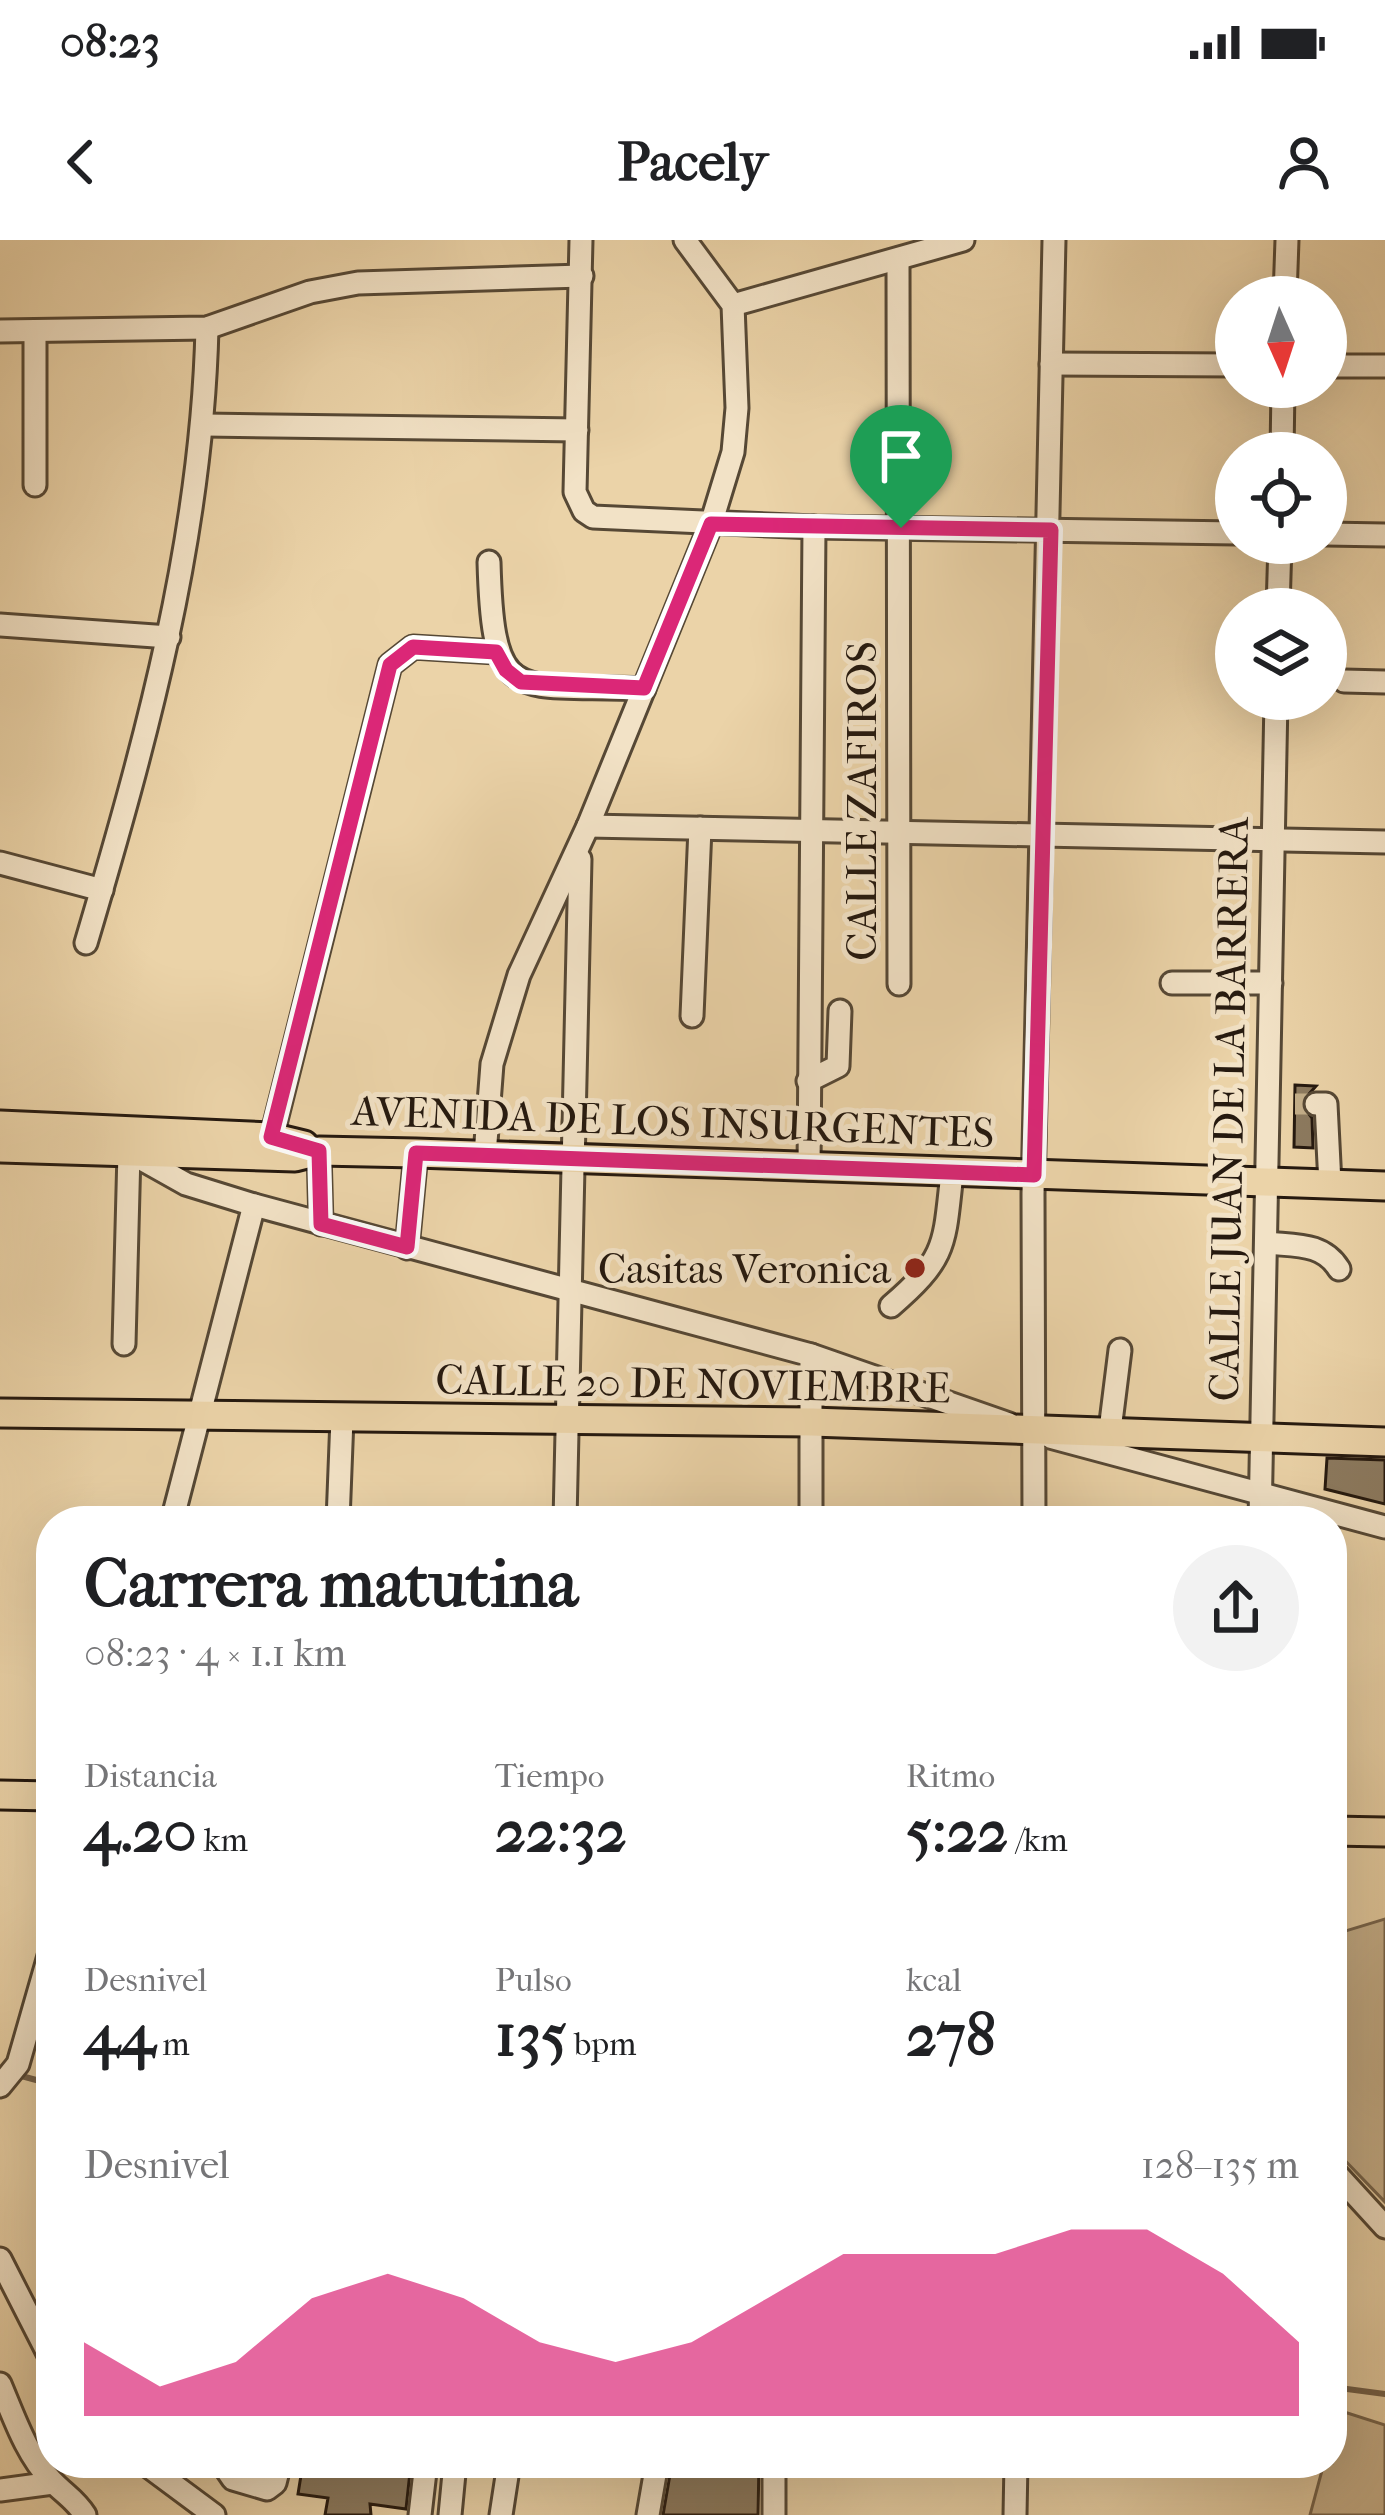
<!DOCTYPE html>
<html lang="es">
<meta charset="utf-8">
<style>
:root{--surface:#fff;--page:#f2f2f2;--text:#202124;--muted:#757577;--accent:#db2777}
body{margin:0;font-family:"IM FELL French Canon",serif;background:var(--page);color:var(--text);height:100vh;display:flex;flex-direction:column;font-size:45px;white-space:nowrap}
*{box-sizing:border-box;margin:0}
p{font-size:39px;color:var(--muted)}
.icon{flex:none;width:66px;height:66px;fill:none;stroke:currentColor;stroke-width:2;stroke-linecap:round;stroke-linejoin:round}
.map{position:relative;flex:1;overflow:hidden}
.panel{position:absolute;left:36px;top:1266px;width:1311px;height:972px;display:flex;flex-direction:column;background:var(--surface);border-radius:48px;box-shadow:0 12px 48px #0002}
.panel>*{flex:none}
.needle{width:78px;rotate:177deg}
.controls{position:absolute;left:1215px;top:36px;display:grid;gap:24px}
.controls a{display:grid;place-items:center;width:132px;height:132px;border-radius:50%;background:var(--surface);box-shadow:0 12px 48px #0002;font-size:60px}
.pin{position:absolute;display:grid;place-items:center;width:102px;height:102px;color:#fff;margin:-123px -51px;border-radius:50% 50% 50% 0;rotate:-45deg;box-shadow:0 0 12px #0007}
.pin .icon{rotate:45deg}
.round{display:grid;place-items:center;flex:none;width:126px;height:126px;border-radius:63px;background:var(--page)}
.summary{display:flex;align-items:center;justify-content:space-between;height:204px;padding:0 48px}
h1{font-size:66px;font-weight:700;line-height:90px}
.stats{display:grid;grid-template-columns:repeat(3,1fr);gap:18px;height:204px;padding:12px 48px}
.stats div{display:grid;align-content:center}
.stats b{font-size:60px;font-weight:700}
.stats small{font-size:33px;font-weight:400}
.stats p{font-size:33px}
.chart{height:336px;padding:24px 48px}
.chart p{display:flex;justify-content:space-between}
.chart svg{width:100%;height:216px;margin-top:12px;fill:var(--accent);opacity:.7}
.status{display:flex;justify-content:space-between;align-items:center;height:84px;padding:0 60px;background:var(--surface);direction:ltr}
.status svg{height:33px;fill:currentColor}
header{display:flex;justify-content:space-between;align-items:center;height:156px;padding:0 48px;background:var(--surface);font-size:54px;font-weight:700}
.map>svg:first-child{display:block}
.green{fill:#c9b38e;stroke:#77664e;stroke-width:3}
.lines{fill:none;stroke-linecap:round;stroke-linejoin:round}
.stream{stroke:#74634c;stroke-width:6}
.building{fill:#8c7a5f;stroke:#25190f;stroke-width:3}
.minor-tunnel{stroke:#c3ae89;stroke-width:21;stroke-dasharray:21 10;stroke-linecap:butt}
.minor-casing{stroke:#564835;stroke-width:27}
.major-casing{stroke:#25190f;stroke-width:33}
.minor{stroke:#f2e2c6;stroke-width:21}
.major{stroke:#ebd3a8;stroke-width:27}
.route-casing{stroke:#fff;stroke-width:24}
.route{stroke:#db2777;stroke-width:15}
.poi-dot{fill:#8f2418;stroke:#f2e2c6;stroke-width:4.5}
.labels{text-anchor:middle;stroke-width:10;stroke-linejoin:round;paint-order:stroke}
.street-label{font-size:42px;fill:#25190f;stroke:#f2e2c6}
.poi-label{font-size:42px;fill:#25190f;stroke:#f2e2c6;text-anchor:end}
</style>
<div class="status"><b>08:23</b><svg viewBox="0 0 49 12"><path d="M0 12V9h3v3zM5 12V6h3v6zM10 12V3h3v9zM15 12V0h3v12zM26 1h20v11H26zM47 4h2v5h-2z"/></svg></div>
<header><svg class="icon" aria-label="back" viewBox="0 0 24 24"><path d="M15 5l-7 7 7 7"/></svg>Pacely<svg class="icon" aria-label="person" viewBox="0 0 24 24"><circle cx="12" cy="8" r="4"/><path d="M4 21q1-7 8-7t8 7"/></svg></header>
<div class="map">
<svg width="1385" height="2275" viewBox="0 0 1385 2275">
<rect width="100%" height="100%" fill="#ebd3a8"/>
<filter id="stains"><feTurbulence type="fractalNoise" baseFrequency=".00167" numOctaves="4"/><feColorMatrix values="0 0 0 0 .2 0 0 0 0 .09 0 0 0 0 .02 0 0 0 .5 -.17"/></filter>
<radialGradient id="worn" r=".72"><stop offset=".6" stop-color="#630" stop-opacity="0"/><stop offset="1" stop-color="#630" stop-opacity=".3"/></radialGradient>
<g class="green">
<path d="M1385,1679V1962L1332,1907V1695Z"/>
<path d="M1338,2170L1385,2185V2275H1310L1324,2223H1332Z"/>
</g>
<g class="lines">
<g class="stream">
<path d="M14,1834L51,1844"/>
<path d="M1332,2147L1385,2154"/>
</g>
</g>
<g class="building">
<path d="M1295,845L1316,846L1301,863L1312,878L1313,908L1294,907Z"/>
<path d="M1327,1218L1385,1220V1264L1325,1249Z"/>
<path d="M303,2223H411L406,2269L370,2264L371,2275H325L328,2258L298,2254Z"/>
<path d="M672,2223H759L758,2275H663Z"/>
</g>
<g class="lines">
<path class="minor-tunnel" d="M1295,864H1316"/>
<defs>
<g id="minor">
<path d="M581,0L575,252L584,271L593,277L814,287L1236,293"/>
<path d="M898,19L899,744"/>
<path d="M1285,57L1287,0"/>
<path d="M733,65L963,0"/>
<path d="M0,91L207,88L310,52L358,43L582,36"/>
<path d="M1051,124L1236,125"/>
<path d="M1326,126H1385"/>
<path d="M205,185L577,190"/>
<path d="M1282,213L1283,147"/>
<path d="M35,245V92"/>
<path d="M1326,294L1385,295"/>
<path d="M489,322C493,469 514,443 644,449"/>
<path d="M1278,369L1280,303"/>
<path d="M0,385L169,397"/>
<path d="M1344,441L1385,442"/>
<path d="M588,586L1385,602"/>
<path d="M0,623L102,650"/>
<path d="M86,703C146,501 202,299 207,88"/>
<path d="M1172,743H1271"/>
<path d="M692,776L700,588"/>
<path d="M808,841L838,826L840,771"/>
<path d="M1316,864H1326L1330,944"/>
<path d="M269,908L390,425L413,407L496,412"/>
<path d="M319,911L321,984"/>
<path d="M129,912L186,944L254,965L811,1115L1009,1184"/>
<path d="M485,915L492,824L519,735L588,586L711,284L733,212L737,168L733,65L685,0"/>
<path d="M809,929L814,287"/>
<path d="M1268,1003C1296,1006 1323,1003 1339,1029"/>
<path d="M407,1008L416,913"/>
<path d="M891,1066C948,1017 944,1004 952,933"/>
<path d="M124,1104L129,912"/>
<path d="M1050,1197L1385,1287"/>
<path d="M1108,1206L1120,1110"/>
<path d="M172,1281L254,965"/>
<path d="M338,1281L342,1178"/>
<path d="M565,1281L580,619"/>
<path d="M811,1281V1115"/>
<path d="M1034,1281L1033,954L1054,0"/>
<path d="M1260,1281L1276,459"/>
<path d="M0,1846L18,1824L51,1709"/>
<path d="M1332,1929L1385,1987"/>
<path d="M0,2019L51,2119"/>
<path d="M0,2144C14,2177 26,2214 51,2240C64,2254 75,2259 85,2275"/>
<path d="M144,2223L214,2275"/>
<path d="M222,2223L233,2239L267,2249L275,2243L280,2223"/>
<path d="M0,2250L53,2243"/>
<path d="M420,2275L426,2223"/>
<path d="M450,2275L455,2223"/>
<path d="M501,2275L509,2223"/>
<path d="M648,2275L657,2223"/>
<path d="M774,2275V2223"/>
<path d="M1015,2275L1016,2223"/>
</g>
<g id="major">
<path d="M0,885L271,897L304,905"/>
<path d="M0,908L295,917L319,911L416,913L1385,946"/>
<path d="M0,1173L812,1182L1385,1202"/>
<path d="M0,1555L51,1556"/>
<path d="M1332,1591L1385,1592"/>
</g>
</defs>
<use href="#minor" class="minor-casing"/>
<use href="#major" class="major-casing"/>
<use href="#minor" class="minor"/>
<use href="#major" class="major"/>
</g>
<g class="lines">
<defs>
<path id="route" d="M711,284L1051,290L1034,935L416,913L407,1007L321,984L319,911L271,897L390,425L413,407L496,412L506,430L521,442L644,448Z"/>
</defs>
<use href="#route" class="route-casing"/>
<use href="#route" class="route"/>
</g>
<circle class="poi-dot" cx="915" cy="1028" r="12"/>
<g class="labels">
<g class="street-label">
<text transform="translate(861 561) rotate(-90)" y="15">CALLE ZAFIROS</text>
<text transform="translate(1228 869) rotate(-89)" y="15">CALLE JUAN DE LA BARRERA</text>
<text transform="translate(673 881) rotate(2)" y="15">AVENIDA DE LOS INSURGENTES</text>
<text transform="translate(693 1143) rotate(1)" y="15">CALLE 20 DE NOVIEMBRE</text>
</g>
<g class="poi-label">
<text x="891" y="1043">Casitas Veronica</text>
</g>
</g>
<rect width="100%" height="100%" filter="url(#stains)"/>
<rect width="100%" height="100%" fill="url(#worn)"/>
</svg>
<div class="controls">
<a><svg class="needle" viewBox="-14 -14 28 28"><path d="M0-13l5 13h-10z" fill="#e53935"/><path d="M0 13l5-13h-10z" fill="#757577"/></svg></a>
<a><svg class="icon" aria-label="locate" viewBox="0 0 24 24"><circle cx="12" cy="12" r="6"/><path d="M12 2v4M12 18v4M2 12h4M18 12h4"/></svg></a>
<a><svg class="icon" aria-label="layers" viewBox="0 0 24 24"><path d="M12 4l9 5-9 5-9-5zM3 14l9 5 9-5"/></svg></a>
</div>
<div class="pin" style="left:901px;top:288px;background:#1e9e55"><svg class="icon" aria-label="arrive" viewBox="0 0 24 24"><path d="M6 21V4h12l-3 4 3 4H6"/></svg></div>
<section class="panel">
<div class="summary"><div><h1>Carrera matutina</h1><p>08:23 · 4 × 1.1 km</p></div><a class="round"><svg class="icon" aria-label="share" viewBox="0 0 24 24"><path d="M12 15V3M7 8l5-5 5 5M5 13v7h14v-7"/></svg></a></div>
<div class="stats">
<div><p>Distancia</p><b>4.20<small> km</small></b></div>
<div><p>Tiempo</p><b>22:32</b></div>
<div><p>Ritmo</p><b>5:22<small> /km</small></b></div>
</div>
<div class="stats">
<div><p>Desnivel</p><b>44<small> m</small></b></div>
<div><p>Pulso</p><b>135<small> bpm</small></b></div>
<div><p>kcal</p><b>278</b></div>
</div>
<div class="chart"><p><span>Desnivel</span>128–135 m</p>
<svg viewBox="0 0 160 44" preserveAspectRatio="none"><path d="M0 44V29L10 38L20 33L30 20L40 15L50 20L60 29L70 33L80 29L90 20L100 11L110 11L120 11L130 6L140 6L150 15L160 29V44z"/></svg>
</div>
</section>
</div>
